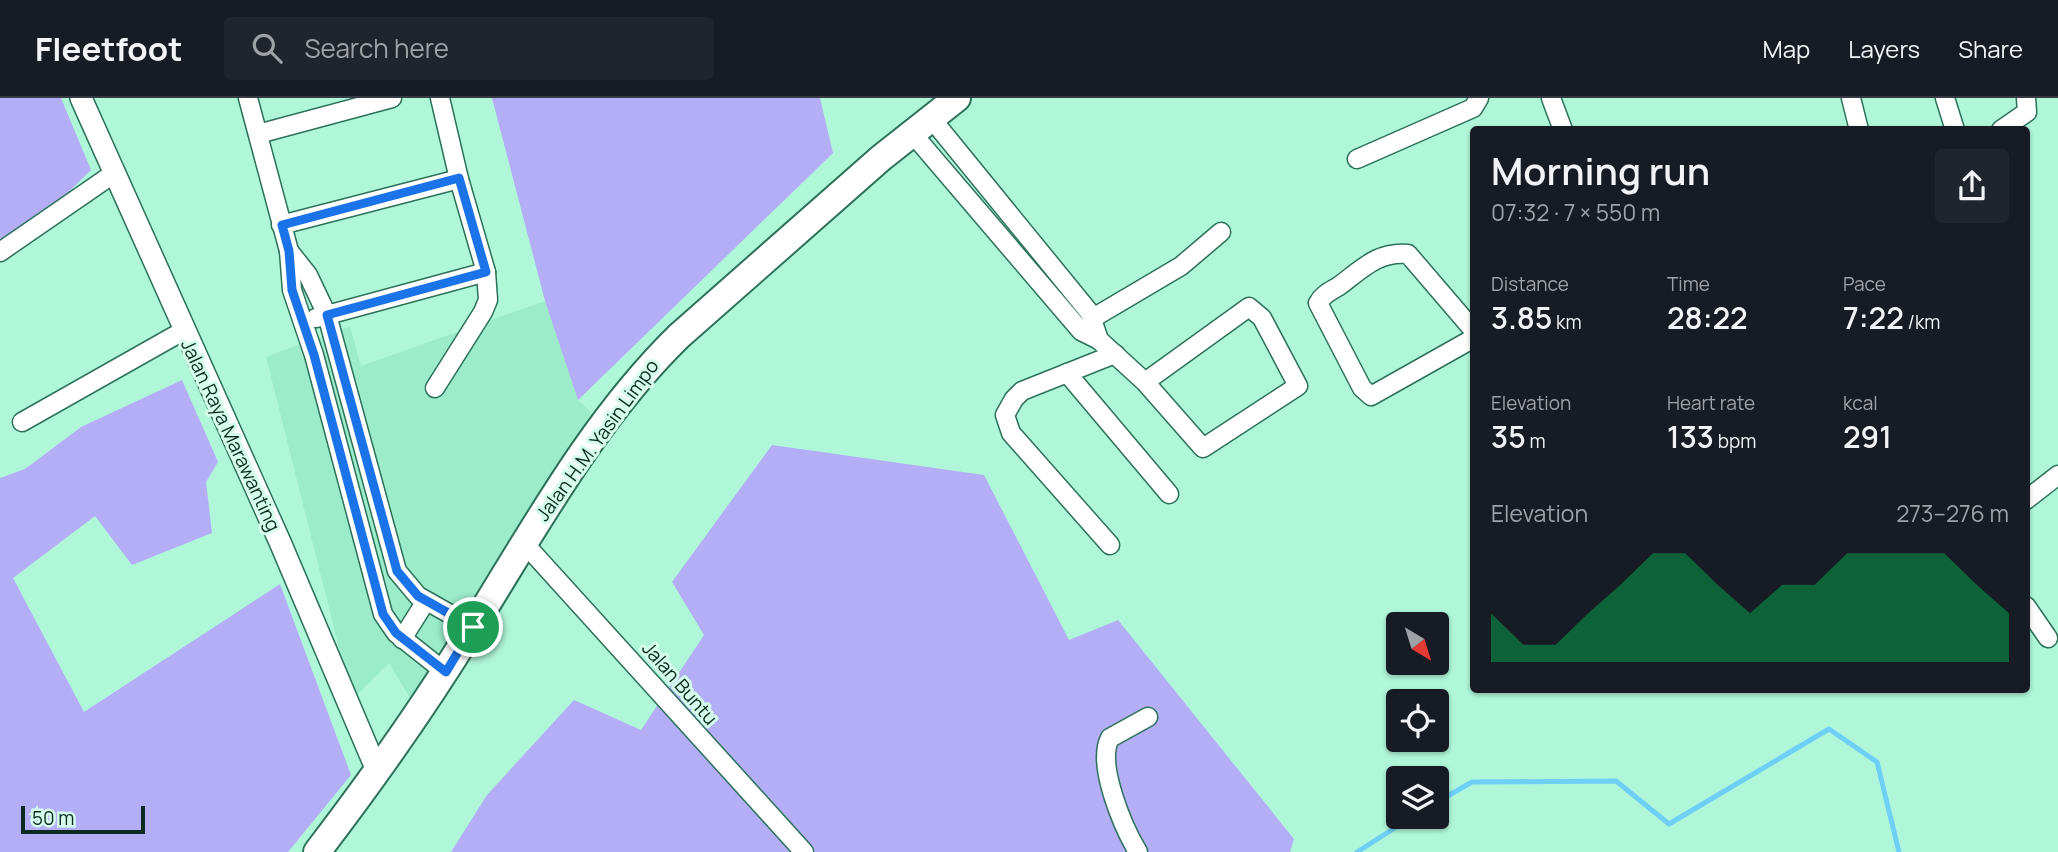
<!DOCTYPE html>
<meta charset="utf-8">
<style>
:root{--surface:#171b24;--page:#20242c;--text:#f1f3f6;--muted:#9ea1a6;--line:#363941;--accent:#0b8043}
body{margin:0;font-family:Manrope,sans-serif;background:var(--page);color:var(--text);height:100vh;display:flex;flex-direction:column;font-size:26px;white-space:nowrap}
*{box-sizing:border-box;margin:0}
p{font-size:23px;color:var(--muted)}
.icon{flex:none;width:38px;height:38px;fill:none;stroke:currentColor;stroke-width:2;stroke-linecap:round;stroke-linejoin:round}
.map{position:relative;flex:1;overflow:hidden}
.panel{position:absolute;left:1470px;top:28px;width:560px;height:567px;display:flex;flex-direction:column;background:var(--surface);border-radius:7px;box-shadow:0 2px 5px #0004}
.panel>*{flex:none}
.needle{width:46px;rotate:142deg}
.tools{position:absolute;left:1386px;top:514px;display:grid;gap:14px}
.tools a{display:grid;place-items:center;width:63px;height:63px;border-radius:7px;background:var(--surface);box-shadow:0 2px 5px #0004;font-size:35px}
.scale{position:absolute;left:21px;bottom:18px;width:124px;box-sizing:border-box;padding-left:7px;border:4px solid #0c2a1f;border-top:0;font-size:19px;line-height:24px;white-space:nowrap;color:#0c2a1f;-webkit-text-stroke:5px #d4fdeb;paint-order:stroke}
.pin{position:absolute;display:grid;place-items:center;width:60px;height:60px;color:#fff;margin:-30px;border:4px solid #fff;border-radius:50%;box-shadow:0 2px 7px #0007}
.round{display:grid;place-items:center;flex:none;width:74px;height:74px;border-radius:7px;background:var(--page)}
.overview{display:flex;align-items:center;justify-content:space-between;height:119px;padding:0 21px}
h1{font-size:38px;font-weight:600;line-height:52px}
.metrics{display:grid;grid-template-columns:repeat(3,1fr);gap:10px;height:119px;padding:7px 21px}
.metrics div{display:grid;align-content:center}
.metrics b{font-size:30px;font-weight:600}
.metrics small{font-size:19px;font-weight:400}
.metrics p{font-size:19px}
.chart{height:196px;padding:14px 21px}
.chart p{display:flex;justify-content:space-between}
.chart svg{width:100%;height:126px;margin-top:7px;fill:var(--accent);opacity:.7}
header{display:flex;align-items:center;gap:42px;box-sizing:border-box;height:98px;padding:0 35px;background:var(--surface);border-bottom:2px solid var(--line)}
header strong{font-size:33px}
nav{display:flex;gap:38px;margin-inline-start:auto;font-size:24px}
.search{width:490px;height:63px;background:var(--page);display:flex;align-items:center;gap:18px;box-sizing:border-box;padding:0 24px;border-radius:7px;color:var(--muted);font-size:26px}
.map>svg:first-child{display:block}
.built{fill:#9ceccc}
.green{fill:#b3aef5}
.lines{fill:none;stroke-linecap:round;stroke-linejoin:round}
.stream{stroke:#6ecff7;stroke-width:5}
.minor-casing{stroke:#2b7259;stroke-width:21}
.tertiary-casing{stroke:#2b7259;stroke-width:24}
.primary-casing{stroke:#2b7259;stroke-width:30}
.minor{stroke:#fff;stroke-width:18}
.tertiary{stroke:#fff;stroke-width:21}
.primary{stroke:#fff;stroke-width:26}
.route-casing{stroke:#fff;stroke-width:14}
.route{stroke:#1a73e8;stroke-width:9}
.labels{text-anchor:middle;stroke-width:6;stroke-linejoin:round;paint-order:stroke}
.street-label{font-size:19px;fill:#0c2a1f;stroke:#d4fdeb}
</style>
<header>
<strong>Fleetfoot</strong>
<div class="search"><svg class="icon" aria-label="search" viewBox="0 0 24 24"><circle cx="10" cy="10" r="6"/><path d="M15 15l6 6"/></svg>Search here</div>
<nav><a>Map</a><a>Layers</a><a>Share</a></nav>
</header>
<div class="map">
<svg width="2058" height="754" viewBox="0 0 2058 754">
<rect width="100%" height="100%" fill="#b0f7da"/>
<path class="built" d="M545,203L578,302L597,320L410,600L389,565L352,602L266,259L350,228L361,268Z"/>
<g class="green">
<path d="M0,0H61L91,72L0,162Z"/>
<path d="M492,0H820L833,55L578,302L545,203Z"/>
<path d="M182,282L218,364L206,384L212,435L132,467L95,418L13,480L84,614L280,486L351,677L288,754H0V380L25,371L81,329Z"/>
<path d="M772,347L984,377L1069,542L1118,522L1294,741L1290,754H451L487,697L574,602L641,632L704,537L672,484Z"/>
</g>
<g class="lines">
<g class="stream">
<path d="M1437,704L1472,684L1616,683L1669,726L1829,631L1877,664L1899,754"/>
<path d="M1357,754L1412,719"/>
</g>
<defs>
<g id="minor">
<path d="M248,0L289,153L292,192L314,257L383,516L396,535L445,574"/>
<path d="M1551,0L1563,32"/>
<path d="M1851,0L1859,32"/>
<path d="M1945,0L1955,32"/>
<path d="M931,20L1090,215L1099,242"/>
<path d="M2001,32L2027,14L2026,0"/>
<path d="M912,35L1081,233L1099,242L1145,284L1203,350L1298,288L1262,220L1249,209L1145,284"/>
<path d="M258,36L392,0"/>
<path d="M1357,61L1473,10L1479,0"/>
<path d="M281,127L459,81"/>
<path d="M289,153L308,177L327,217L397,473L418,498L473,529"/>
<path d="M0,154L113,76"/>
<path d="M316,220L486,174L459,81L440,0"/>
<path d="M1093,220L1181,168L1221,134"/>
<path d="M1474,233L1408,156C1378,153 1362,171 1339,188C1331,193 1323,196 1318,205L1362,290L1371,298L1474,240"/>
<path d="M1067,275L1169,396"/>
<path d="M435,290L483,214L488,202L486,174"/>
<path d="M22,324L183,233"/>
<path d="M2026,402L2058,377"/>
<path d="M524,445L804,754"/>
<path d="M1110,447L1011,335L1005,317L1014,301L1022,293L1115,256"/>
<path d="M2026,508L2048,540"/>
<path d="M402,541L426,503"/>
<path d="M1138,754C1123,729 1096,666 1110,640L1148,619"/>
</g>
<path id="tertiary" d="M81,0L280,444L378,675"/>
<path id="primary" d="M317,754C372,682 424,609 471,532C534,431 593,322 679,238L881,60L957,0"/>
</defs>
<use href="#minor" class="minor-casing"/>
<use href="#tertiary" class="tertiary-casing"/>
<use href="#primary" class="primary-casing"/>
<use href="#minor" class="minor"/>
<use href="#tertiary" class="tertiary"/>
<use href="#primary" class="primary"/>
</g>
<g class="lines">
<defs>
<path id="route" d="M459,80L486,174L327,217L397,473L418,498L473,529L446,574L396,535L383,516L314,257L292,192L289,153L282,127Z"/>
</defs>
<use href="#route" class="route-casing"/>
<use href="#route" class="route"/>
</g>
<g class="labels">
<g class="street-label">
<text transform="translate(231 337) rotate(65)" y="7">Jalan Raya Marawanting</text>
<text transform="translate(597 342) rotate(-54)" y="7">Jalan H.M. Yasin Limpo</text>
<text transform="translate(680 585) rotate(49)" y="7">Jalan Buntu</text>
</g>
</g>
</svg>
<div class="tools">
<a><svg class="needle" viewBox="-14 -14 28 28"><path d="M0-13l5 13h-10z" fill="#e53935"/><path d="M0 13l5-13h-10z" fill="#9ea1a6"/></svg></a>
<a><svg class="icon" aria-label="locate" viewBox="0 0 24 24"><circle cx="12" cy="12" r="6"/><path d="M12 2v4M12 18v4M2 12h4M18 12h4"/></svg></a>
<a><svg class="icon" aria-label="layers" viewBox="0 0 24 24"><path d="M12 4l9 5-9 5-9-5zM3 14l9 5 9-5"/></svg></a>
</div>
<div class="scale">50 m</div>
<div class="pin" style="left:473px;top:529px;background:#1e9e55"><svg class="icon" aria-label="arrive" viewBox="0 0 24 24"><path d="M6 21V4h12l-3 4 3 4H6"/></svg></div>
<section class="panel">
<div class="overview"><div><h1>Morning run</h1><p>07:32 · 7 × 550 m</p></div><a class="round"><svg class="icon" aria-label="share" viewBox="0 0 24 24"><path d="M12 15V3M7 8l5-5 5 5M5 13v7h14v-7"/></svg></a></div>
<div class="metrics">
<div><p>Distance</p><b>3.85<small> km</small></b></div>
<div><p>Time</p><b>28:22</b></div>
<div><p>Pace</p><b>7:22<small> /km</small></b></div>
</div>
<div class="metrics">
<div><p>Elevation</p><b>35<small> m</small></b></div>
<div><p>Heart rate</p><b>133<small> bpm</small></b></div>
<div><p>kcal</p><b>291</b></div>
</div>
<div class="chart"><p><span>Elevation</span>273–276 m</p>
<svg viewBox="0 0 160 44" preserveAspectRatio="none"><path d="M0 44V27L10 38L20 38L30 27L40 17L50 6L60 6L70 17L80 27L90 17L100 17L110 6L120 6L130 6L140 6L150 17L160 27V44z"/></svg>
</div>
</section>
</div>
